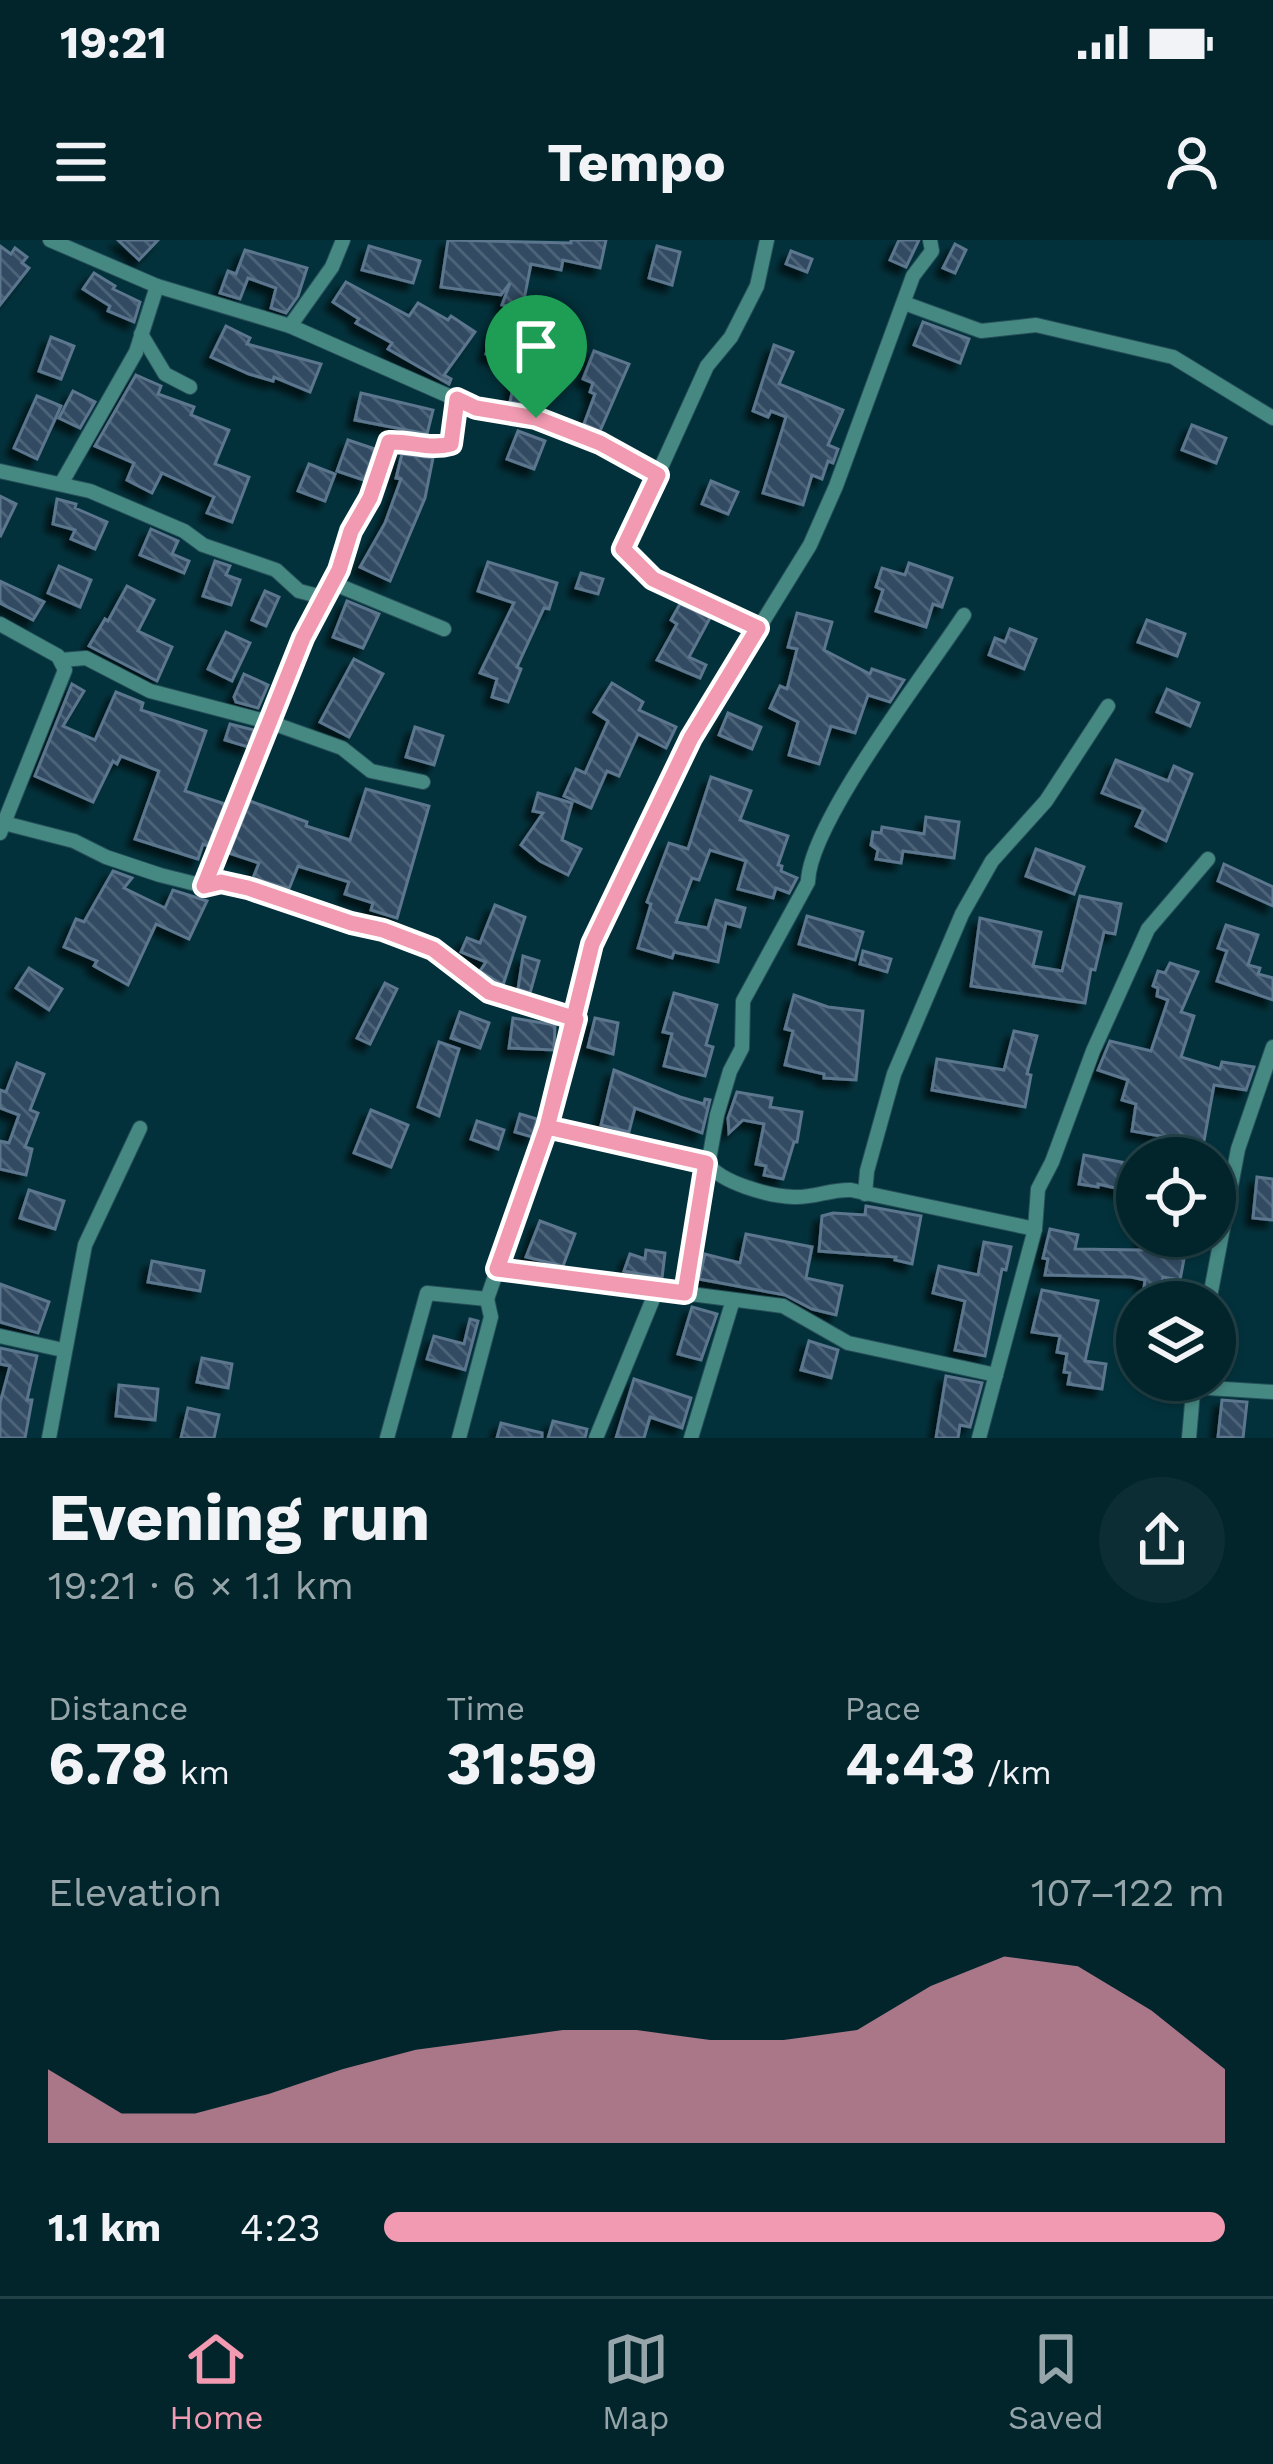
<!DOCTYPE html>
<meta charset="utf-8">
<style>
:root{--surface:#02252c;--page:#0c2d34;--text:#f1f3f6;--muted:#96a5a9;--line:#234248;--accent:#f19ab1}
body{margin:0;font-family:"Work Sans",sans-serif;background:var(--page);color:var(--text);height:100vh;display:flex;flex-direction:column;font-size:45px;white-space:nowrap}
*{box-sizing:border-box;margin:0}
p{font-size:39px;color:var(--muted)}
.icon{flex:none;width:66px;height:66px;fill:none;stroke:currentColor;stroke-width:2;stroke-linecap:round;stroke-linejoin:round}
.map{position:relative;height:1198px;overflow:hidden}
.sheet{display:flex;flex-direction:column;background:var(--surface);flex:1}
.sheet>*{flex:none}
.buttons{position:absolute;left:1116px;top:897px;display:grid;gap:24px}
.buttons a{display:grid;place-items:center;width:120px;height:120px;border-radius:50%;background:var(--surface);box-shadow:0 3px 9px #0004,0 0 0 3px var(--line);font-size:60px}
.pin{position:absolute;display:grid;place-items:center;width:102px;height:102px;color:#fff;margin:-123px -51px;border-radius:50% 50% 50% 0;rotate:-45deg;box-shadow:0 0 12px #0007}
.pin .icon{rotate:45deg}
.round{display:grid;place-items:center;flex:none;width:126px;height:126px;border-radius:63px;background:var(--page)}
.overview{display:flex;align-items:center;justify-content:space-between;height:204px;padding:0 48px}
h1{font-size:66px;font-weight:700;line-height:90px}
.figures{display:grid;grid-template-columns:repeat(3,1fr);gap:18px;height:204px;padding:12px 48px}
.figures div{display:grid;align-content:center}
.figures b{font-size:60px;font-weight:700}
.figures small{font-size:33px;font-weight:400}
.figures p{font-size:33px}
.chart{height:336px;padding:24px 48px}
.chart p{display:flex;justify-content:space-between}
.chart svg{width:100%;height:216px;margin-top:12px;fill:var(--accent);opacity:.7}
ul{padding:0 48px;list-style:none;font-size:39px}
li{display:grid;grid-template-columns:192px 144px 1fr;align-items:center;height:90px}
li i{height:30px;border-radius:15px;background:var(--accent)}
.status{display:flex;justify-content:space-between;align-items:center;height:84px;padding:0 60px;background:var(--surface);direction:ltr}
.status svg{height:33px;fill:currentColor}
header{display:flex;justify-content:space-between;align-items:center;height:156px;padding:0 48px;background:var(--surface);font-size:54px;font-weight:700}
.tab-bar{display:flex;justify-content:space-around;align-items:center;height:168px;border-top:3px solid var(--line);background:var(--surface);font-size:33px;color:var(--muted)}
.tab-bar a{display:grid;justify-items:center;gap:6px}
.tab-bar .on{color:var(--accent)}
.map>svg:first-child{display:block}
.building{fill:url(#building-back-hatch);stroke:#5b768e;stroke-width:3;filter:url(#shadow)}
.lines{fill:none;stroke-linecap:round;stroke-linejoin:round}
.minor-casing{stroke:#264f59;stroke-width:16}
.minor{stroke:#468882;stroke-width:14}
.route-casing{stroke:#fff;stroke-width:24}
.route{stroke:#f19ab1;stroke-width:15}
</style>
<div class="status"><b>19:21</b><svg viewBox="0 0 49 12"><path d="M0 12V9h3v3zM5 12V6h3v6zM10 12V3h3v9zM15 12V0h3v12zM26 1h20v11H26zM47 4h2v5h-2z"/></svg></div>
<header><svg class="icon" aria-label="menu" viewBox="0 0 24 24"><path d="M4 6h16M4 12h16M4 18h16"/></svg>Tempo<svg class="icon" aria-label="person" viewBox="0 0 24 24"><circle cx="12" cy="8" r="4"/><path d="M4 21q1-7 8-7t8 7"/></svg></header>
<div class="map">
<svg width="1273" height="1198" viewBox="0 0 1273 1198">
<defs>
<pattern id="building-back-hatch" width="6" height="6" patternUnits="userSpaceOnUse" patternTransform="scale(3)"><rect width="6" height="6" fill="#324b62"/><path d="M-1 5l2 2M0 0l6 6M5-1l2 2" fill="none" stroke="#4e6478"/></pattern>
<filter id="shadow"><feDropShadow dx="-7" dy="7" stdDeviation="3" flood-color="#0009"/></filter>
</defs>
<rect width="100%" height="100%" fill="#03313b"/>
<g class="building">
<path d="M118,0H158L139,20Z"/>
<path d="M448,0L571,3V0H606L600,28L563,20L561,30L531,24L522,70L502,65L510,43L501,55L441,47Z"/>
<path d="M899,0H919L906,27L890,20Z"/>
<path d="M955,4L966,10L955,33L943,28Z"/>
<path d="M0,6L11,14L15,8L27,17L22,23L29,28L0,65Z"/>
<path d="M369,6L420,21L413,43L362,30Z"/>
<path d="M657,6L680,12L672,45L649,38Z"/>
<path d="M245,10L307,28L298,56L286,73L271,68L276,48L248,38L240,59L220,53L228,31L236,34Z"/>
<path d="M791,11L812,19L807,32L786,24Z"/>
<path d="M94,33L115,46L113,49L140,62L134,82L108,71L110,66L83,49Z"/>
<path d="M346,42L409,76L418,63L448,80L451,76L475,92L444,135L451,139L449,144L388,109L392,103L356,83L359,79L333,62Z"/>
<path d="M923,82L969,99L960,123L914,105Z"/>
<path d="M226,86L250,98L247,104L321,124L310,152L274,137L273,141L249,134L211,117Z"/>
<path d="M495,87L521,96L512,122L486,114Z"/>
<path d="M51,97L74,106L61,139L39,131Z"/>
<path d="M774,105L793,112L779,144L843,170L828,205L838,209L833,223L828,221L822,239L812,235L803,265L763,253L786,177L771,171L768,177L753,171Z"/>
<path d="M594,111L629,124L600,191L584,184L595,154L590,152L593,143L583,139Z"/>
<path d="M519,121L544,126L536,167L510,162Z"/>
<path d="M136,135L161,146L158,154L194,167L191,175L229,190L215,224L249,237L232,282L207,273L214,257L162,233L152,253L127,240L134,223L95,206Z"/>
<path d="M73,151L95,162L80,188L59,178Z"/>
<path d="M361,153L433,170L427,194L355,180Z"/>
<path d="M37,156L61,166L37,219L14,208Z"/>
<path d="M1192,185L1226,198L1216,223L1182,210Z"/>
<path d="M518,191L545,201L534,229L507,219Z"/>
<path d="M348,200L375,209L364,240L337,231Z"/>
<path d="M402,214L433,218L425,258L390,341L360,327L385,283L401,239L396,238Z"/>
<path d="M309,224L335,234L325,261L298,251Z"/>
<path d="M711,241L738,252L728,274L702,264Z"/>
<path d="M0,256L16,264L0,297Z"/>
<path d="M57,259L76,264L75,268L107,282L95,309L71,299L75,290L53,284Z"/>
<path d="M151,289L178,301L172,314L189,321L184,333L140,315Z"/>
<path d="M215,321L230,326L226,335L240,340L231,365L203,356Z"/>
<path d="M488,322L557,343L549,369L544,368L517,427L521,429L508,462L492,457L497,439L480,433L514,363L478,351Z"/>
<path d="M909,323L952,338L942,367L933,364L926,387L876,371L883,350L876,347L882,328L905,335Z"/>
<path d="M59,326L91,340L80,367L48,353Z"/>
<path d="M581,333L603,339L598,354L576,348Z"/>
<path d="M0,341L44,362L33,380L0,363Z"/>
<path d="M127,346L154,360L138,391L172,407L157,441L89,406L105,379L108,381Z"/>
<path d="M265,351L279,357L266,386L252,380Z"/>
<path d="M347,361L379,374L363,408L333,397Z"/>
<path d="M680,364L710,378L689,417L706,425L700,438L657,420L677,384L671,380Z"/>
<path d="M797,373L832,382L824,410L870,434L872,429L904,440L890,462L868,455L855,493L831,486L819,524L789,515L798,482L770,468L780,446L787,449L797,409L788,407Z"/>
<path d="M1147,380L1185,394L1177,416L1138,402Z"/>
<path d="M1010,389L1036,399L1024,429L989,415L995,398L1005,402Z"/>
<path d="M226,392L250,403L232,441L208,429Z"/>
<path d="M354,419L383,434L349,497L320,482Z"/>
<path d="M244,434L268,445L258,468L236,462L234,457Z"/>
<path d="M612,443L643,462L639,470L676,487L666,508L638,494L619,536L607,531L591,568L564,556L576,529L585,533L608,481L594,472Z"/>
<path d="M72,444L84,451L63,486L95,500L116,452L143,463L141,470L206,491L185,551L225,564L208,606L203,604L198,619L135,599L159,531L121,516L117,524L113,521L93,562L35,536Z"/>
<path d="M1167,449L1199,463L1190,486L1157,472Z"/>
<path d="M728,473L761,487L752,509L719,495Z"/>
<path d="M230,484L254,490L248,507L225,500Z"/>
<path d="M415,487L443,496L434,525L406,517Z"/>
<path d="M1116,520L1168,541L1174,526L1192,534L1166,601L1136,586L1144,569L1102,553Z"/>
<path d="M711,537L751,551L740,580L788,596L778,625L782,626L781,631L797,638L789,653L776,648L773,658L738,649L746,621L710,610L699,640L692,638L676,682L708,688L716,660L745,668L740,687L726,683L718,722L674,712L672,718L638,708L651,664L647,662L669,603L688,609Z"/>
<path d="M366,549L429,566L397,678L371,670L373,663L345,654L349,642L298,626L289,649L253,638L259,623L229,613L250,561L307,582L306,586L350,600Z"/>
<path d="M538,553L572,563L562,600L581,609L568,635L540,621L521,605L543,573L533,571Z"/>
<path d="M926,577L959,582L954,618L903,611L901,623L876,619L878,610L871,605L873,592L881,593L882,587L924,594Z"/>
<path d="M1036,609L1084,627L1074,654L1026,636Z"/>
<path d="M1224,624L1273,647V666L1218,641Z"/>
<path d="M113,631L132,638L124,648L165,668L173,650L207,661L189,699L156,684L128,745L94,726L97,721L64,707L76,679L84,682Z"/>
<path d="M1080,656L1121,664L1115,694L1104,692L1095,730L1091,729L1085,763L971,746L980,678L1041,692L1033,726L1062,731Z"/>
<path d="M495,665L525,677L503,745L480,731L486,722L461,712L467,698L480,703Z"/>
<path d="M807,676L863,692L855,720L799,704Z"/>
<path d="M1226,685L1258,695L1248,725L1260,728L1258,734L1273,738V760L1217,741L1227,711L1218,708Z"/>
<path d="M863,711L891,719L887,732L860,724Z"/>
<path d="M523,716L539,721L530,753L518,749Z"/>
<path d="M1170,723L1198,732L1181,772L1194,776L1181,817L1220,829L1222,822L1254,827L1246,850L1214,845L1201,918H1164L1166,897L1132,891L1136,864L1122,860L1128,840L1098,830L1110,801L1151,811L1168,760L1157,756L1158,748L1153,746L1158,731L1165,733Z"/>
<path d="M29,728L62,749L49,770L16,748Z"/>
<path d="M385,743L397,749L370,804L357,798Z"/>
<path d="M674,753L717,765L706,805L713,807L705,836L664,826L672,794L663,792Z"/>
<path d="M794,755L828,767L863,771L856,840L824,838V834L785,825L793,791L785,789Z"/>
<path d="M460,772L489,783L480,808L451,798Z"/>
<path d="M513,778L555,785L554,810L509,808Z"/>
<path d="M595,778L618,783L613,814L588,807Z"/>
<path d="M1014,791L1037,796L1027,834L1031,835L1025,867L932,850L937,819L1004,830Z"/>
<path d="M439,802L459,809L439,876L418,867Z"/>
<path d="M17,823L44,834L30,870L38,873L25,907L32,909L26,935L0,929V901L9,903L19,875L0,868V850L6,852Z"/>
<path d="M614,830L680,857L704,864L705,859L710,860L702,893L635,868L629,892L601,885Z"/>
<path d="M737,852L772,858L770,867L802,872L797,902H794L783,939L764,935L766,926L756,924L764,884L743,880L729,893L728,878Z"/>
<path d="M371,870L408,885L391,927L354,913Z"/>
<path d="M520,874L537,879L532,897L515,892Z"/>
<path d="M477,881L504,890L498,909L471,899Z"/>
<path d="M1084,915L1137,925V953L1098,944V947L1079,944Z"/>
<path d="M1257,937L1273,939V980L1253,978Z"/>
<path d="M29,950L64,961L55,989L20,978Z"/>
<path d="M866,966L921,976L912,1024L895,1020L896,1017L819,1011L822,976L833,973L865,975Z"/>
<path d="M540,981L575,994L563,1026L526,1017Z"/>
<path d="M1050,989L1078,995L1075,1009L1142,1010L1144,996H1182L1176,1018L1184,1019L1180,1040L1163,1037L1160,1051L1144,1048L1145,1040L1131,1037L1045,1035L1048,1019L1043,1018Z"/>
<path d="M746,994L812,1007L806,1038L842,1046L836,1075L812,1069L785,1055L699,1039L705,1014L740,1023Z"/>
<path d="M984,1002L1011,1007L1006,1030L1002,1029L985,1116L955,1110L965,1061L933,1053L939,1026L978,1035Z"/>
<path d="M646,1010L665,1013L662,1038L624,1031L630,1014L645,1019Z"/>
<path d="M152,1021L204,1031L200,1051L148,1042Z"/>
<path d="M0,1044L49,1062L38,1093L0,1082Z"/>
<path d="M1042,1050L1098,1061L1085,1121L1106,1124L1102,1149L1068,1144L1070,1133L1064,1132L1067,1114L1057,1112L1060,1096L1032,1092Z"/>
<path d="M692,1067L717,1074L701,1120L678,1114Z"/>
<path d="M470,1079L478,1081L465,1130L427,1119L434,1096L464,1104Z"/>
<path d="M809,1101L838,1110L831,1138L801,1130Z"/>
<path d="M0,1108L37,1116L27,1160H32L25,1198H0V1163L10,1126L0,1124Z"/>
<path d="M202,1118L232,1124L228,1148L197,1142Z"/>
<path d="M946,1136L982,1143L970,1187L960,1185L958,1198H936Z"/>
<path d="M634,1139L691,1158L682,1188L650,1177L644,1198H616Z"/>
<path d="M119,1145L158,1149L155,1180L116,1176Z"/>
<path d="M1222,1160L1247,1162L1243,1198L1218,1197Z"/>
<path d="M188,1168L219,1175L214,1198H181Z"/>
<path d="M553,1181L587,1189L585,1198H548Z"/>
<path d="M501,1183L542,1193V1198H497Z"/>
</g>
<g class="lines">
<defs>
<g id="minor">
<path d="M50,0L157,46L290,86L476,168L536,178L600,203L658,234L623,309L653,339L757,388"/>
<path d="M904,63L981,91L1036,85L1173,117L1273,178"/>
<path d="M290,86L332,27L343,0"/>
<path d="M141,94L165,134L190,147"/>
<path d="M0,231L90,251L184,291L203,305L276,330L299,351L326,358"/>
<path d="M658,234L707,126L731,97L757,46L767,0"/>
<path d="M61,244L136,112L157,46"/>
<path d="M330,342L339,330L351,291L370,258L389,202C412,201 429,210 451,204L457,159"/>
<path d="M0,384L58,416L65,430L0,593"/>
<path d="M61,420L86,418L150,451L272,483L342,508L371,531L423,542"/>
<path d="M4,583L74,601L106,617L160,635L204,646L221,642L248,648L383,690L433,709L489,752L576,779"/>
<path d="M204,646L303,398L330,342L444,389"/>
<path d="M547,888L707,923C721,943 769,956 794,957C814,958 831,949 851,950L1035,989"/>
<path d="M865,954L867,931L894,834L962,674L992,621L1046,561L1108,466"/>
<path d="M497,1029L783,1066L848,1103L996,1135"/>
<path d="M685,1053L717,875L730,831L742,808L743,761L808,642C809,583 928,430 964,375"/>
<path d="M1209,1062L1238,909L1273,807"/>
<path d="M0,1096L63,1110"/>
<path d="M1193,1147L1273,1152"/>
<path d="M49,1198L85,1005L140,888"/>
<path d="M387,1198L427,1053L487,1059L547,888L592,704L691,498L810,305L836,246L913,36L932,11L930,0"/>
<path d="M459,1198L491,1077L487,1059"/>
<path d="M596,1198L657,1049"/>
<path d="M691,1198L733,1060"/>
<path d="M979,1198L1035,989L1038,949L1052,922L1093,811L1148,689L1208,619"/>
<path d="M1189,1198L1194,1140"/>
</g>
</defs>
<use href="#minor" class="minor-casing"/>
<use href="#minor" class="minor"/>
</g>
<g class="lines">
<defs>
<path id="route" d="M536,178L476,168L457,159L451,204C429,210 412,201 389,202L370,258L351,291L339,330L303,398L204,646L221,642L248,648L351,683L383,690L433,709L489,752L576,779L547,887L706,923L685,1053L497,1029L547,887L592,704L691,498L758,388L653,339L623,309L658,235L600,203L536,178"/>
</defs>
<use href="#route" class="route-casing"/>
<use href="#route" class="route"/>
</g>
</svg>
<div class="buttons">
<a><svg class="icon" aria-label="locate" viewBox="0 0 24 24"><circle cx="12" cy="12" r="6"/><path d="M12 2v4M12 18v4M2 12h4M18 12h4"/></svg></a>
<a><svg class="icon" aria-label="layers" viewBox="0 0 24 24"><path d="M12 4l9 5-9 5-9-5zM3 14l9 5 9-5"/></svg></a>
</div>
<div class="pin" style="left:536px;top:178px;background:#1e9e55"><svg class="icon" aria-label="arrive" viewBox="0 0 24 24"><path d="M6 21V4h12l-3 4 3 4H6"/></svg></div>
</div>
<section class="sheet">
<div class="overview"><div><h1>Evening run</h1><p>19:21 · 6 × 1.1 km</p></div><a class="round"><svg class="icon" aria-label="share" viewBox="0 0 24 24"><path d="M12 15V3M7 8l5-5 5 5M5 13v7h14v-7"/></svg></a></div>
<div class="figures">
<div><p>Distance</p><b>6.78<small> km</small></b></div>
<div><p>Time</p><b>31:59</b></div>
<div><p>Pace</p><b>4:43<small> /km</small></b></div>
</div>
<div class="chart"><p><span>Elevation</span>107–122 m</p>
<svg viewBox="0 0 160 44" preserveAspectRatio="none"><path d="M0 44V29L10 38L20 38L30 34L40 29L50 25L60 23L70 21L80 21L90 23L100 23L110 21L120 12L130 6L140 8L150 17L160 29V44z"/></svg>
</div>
<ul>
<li><b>1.1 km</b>4:23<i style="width:100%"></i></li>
</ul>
</section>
<nav class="tab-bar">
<a class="on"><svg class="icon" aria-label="home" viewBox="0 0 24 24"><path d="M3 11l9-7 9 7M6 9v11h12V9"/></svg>Home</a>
<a><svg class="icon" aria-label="map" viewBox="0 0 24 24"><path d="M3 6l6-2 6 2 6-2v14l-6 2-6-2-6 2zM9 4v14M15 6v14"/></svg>Map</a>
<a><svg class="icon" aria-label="saved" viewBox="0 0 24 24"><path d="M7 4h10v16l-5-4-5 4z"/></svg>Saved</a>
</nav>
